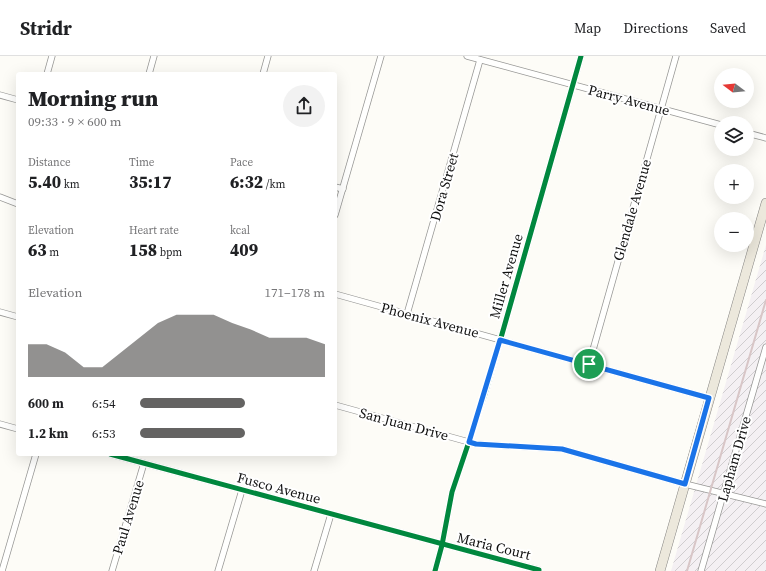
<!DOCTYPE html>
<meta charset="utf-8">
<style>
:root{--surface:#fff;--page:#f2f2f2;--text:#202124;--muted:#757577;--line:#e0e0e0;--accent:#646362}
body{margin:0;font-family:"Source Serif 4",serif;background:var(--page);color:var(--text);height:100vh;display:flex;flex-direction:column;font-size:15px;white-space:nowrap}
*{box-sizing:border-box;margin:0}
p{font-size:13px;color:var(--muted)}
.icon{flex:none;width:22px;height:22px;fill:none;stroke:currentColor;stroke-width:2;stroke-linecap:round;stroke-linejoin:round}
.map{position:relative;flex:1;overflow:hidden}
.details{position:absolute;left:16px;top:16px;width:321px;height:384px;display:flex;flex-direction:column;background:var(--surface);border-radius:4px;box-shadow:0 4px 16px #0002}
.details>*{flex:none}
.needle{width:26px;rotate:286deg}
.tools{position:absolute;left:714px;top:12px;display:grid;gap:8px}
.tools a{display:grid;place-items:center;width:40px;height:40px;border-radius:50%;background:var(--surface);box-shadow:0 4px 16px #0002;font-size:20px}
.pin{position:absolute;display:grid;place-items:center;width:34px;height:34px;color:#fff;margin:-17px;border:2px solid #fff;border-radius:50%;box-shadow:0 1px 4px #0007}
.round{display:grid;place-items:center;flex:none;width:42px;height:42px;border-radius:21px;background:var(--page)}
.summary{display:flex;align-items:center;justify-content:space-between;height:68px;padding:0 12px}
h1{font-size:22px;font-weight:800;line-height:30px}
.stats{display:grid;grid-template-columns:repeat(3,1fr);gap:6px;height:68px;padding:4px 12px}
.stats div{display:grid;align-content:center}
.stats b{font-size:17px;font-weight:800}
.stats small{font-size:11px;font-weight:400}
.stats p{font-size:11px}
.chart{height:112px;padding:8px 12px}
.chart p{display:flex;justify-content:space-between}
.chart svg{width:100%;height:72px;margin-top:4px;fill:var(--accent);opacity:.7}
ul{padding:0 12px;list-style:none;font-size:13px}
li{display:grid;grid-template-columns:64px 48px 1fr;align-items:center;height:30px}
li i{height:10px;border-radius:5px;background:var(--accent)}
header{display:flex;align-items:center;gap:24px;box-sizing:border-box;height:56px;padding:0 20px;background:var(--surface);border-bottom:1px solid var(--line)}
header strong{font-size:19px}
nav{display:flex;gap:22px;margin-inline-start:auto;font-size:14px}
.map>svg:first-child{display:block}
.industrial{fill:url(#industrial-furrows)}
.lines{fill:none;stroke-linecap:round;stroke-linejoin:round}
.minor-casing{stroke:#979795;stroke-width:7}
.primary-casing{stroke:#858482;stroke-width:10}
.minor{stroke:#fffffe;stroke-width:5.5}
.primary{stroke:#ece8dc;stroke-width:9}
.rail{stroke:#d8c6c7;stroke-width:2}
.cycleway-casing{stroke:#fff;stroke-width:8}
.cycleway{stroke:#00873e;stroke-width:5}
.route-casing{stroke:#fff;stroke-width:8}
.route{stroke:#1a73e8;stroke-width:5}
.labels{text-anchor:middle;stroke-width:4;stroke-linejoin:round;paint-order:stroke}
.street-label{font-size:14px;fill:#111;stroke:#fff}
</style>
<header>
<strong>Stridr</strong>
<nav><a>Map</a><a>Directions</a><a>Saved</a></nav>
</header>
<div class="map">
<svg width="766" height="515" viewBox="0 0 766 515">
<defs>
<pattern id="industrial-furrows" width="10" height="10" patternUnits="userSpaceOnUse"><rect width="10" height="10" fill="#f4f0f3"/><path d="M-1 1l2-2M0 10L10 0M9 11l2-2" fill="none" stroke="#d0cdcf"/></pattern>
</defs>
<rect width="100%" height="100%" fill="#fdfcf7"/>
<path class="industrial" d="M766,189V515H671Z"/>
<g class="lines">
<defs>
<g id="minor">
<path d="M467,0L721,69"/>
<path d="M47,18L52,0"/>
<path d="M149,18L154,0"/>
<path d="M263,18L268,0"/>
<path d="M0,39L18,44"/>
<path d="M747,77L766,82"/>
<path d="M335,131L343,133"/>
<path d="M0,141L18,148"/>
<path d="M335,159L381,0"/>
<path d="M335,238L709,342"/>
<path d="M0,256L18,261"/>
<path d="M407,258L480,4"/>
<path d="M589,308L676,0"/>
<path d="M335,349L476,388L562,393L685,428L766,448"/>
<path d="M0,368L18,373"/>
<path d="M110,398L539,514L538,515"/>
<path d="M2,515L36,398"/>
<path d="M112,515L144,407"/>
<path d="M218,515L242,434"/>
<path d="M314,515L331,458"/>
<path d="M435,515L442,489L452,436L485,338L581,0"/>
<path d="M701,515L766,291"/>
</g>
<path id="primary" d="M660,515L766,147"/>
</defs>
<use href="#minor" class="minor-casing"/>
<use href="#primary" class="primary-casing"/>
<use href="#minor" class="minor"/>
<use href="#primary" class="primary"/>
<path class="rail" d="M687,515L766,244"/>
<defs>
<g id="cycleway">
<path d="M110,398L539,514L538,515"/>
<path d="M435,515L442,489L452,436L485,338L581,0"/>
</g>
</defs>
<use href="#cycleway" class="cycleway-casing"/>
<use href="#cycleway" class="cycleway"/>
</g>
<g class="lines">
<defs>
<path id="route" d="M500,284L709,342L685,428L562,393L476,388L469,386Z"/>
</defs>
<use href="#route" class="route-casing"/>
<use href="#route" class="route"/>
</g>
<g class="labels">
<g class="street-label">
<text transform="translate(629 44) rotate(15)" y="5">Parry Avenue</text>
<text transform="translate(444 131) rotate(-74)" y="5">Dora Street</text>
<text transform="translate(632 154) rotate(-74)" y="5">Glendale Avenue</text>
<text transform="translate(506 220) rotate(-74)" y="5">Miller Avenue</text>
<text transform="translate(430 264) rotate(15)" y="5">Phoenix Avenue</text>
<text transform="translate(404 368) rotate(15)" y="5">San Juan Drive</text>
<text transform="translate(734 403) rotate(-74)" y="5">Lapham Drive</text>
<text transform="translate(279 432) rotate(15)" y="5">Fusco Avenue</text>
<text transform="translate(128 461) rotate(-73)" y="5">Paul Avenue</text>
<text transform="translate(494 490) rotate(14)" y="5">Maria Court</text>
</g>
</g>
</svg>
<div class="tools">
<a><svg class="needle" viewBox="-14 -14 28 28"><path d="M0-13l5 13h-10z" fill="#e53935"/><path d="M0 13l5-13h-10z" fill="#757577"/></svg></a>
<a><svg class="icon" aria-label="layers" viewBox="0 0 24 24"><path d="M12 4l9 5-9 5-9-5zM3 14l9 5 9-5"/></svg></a>
<a>+</a>
<a>−</a>
</div>
<div class="pin" style="left:589px;top:308px;background:#1e9e55"><svg class="icon" aria-label="arrive" viewBox="0 0 24 24"><path d="M6 21V4h12l-3 4 3 4H6"/></svg></div>
<section class="details">
<div class="summary"><div><h1>Morning run</h1><p>09:33 · 9 × 600 m</p></div><a class="round"><svg class="icon" aria-label="share" viewBox="0 0 24 24"><path d="M12 15V3M7 8l5-5 5 5M5 13v7h14v-7"/></svg></a></div>
<div class="stats">
<div><p>Distance</p><b>5.40<small> km</small></b></div>
<div><p>Time</p><b>35:17</b></div>
<div><p>Pace</p><b>6:32<small> /km</small></b></div>
</div>
<div class="stats">
<div><p>Elevation</p><b>63<small> m</small></b></div>
<div><p>Heart rate</p><b>158<small> bpm</small></b></div>
<div><p>kcal</p><b>409</b></div>
</div>
<div class="chart"><p><span>Elevation</span>171–178 m</p>
<svg viewBox="0 0 160 44" preserveAspectRatio="none"><path d="M0 44V24L10 24L20 29L30 38L40 38L50 29L60 20L70 11L80 6L90 6L100 6L110 11L120 15L130 20L140 20L150 20L160 24V44z"/></svg>
</div>
<ul>
<li><b>600 m</b>6:54<i style="width:57%"></i></li>
<li><b>1.2 km</b>6:53<i style="width:57%"></i></li>
</ul>
</section>
</div>
